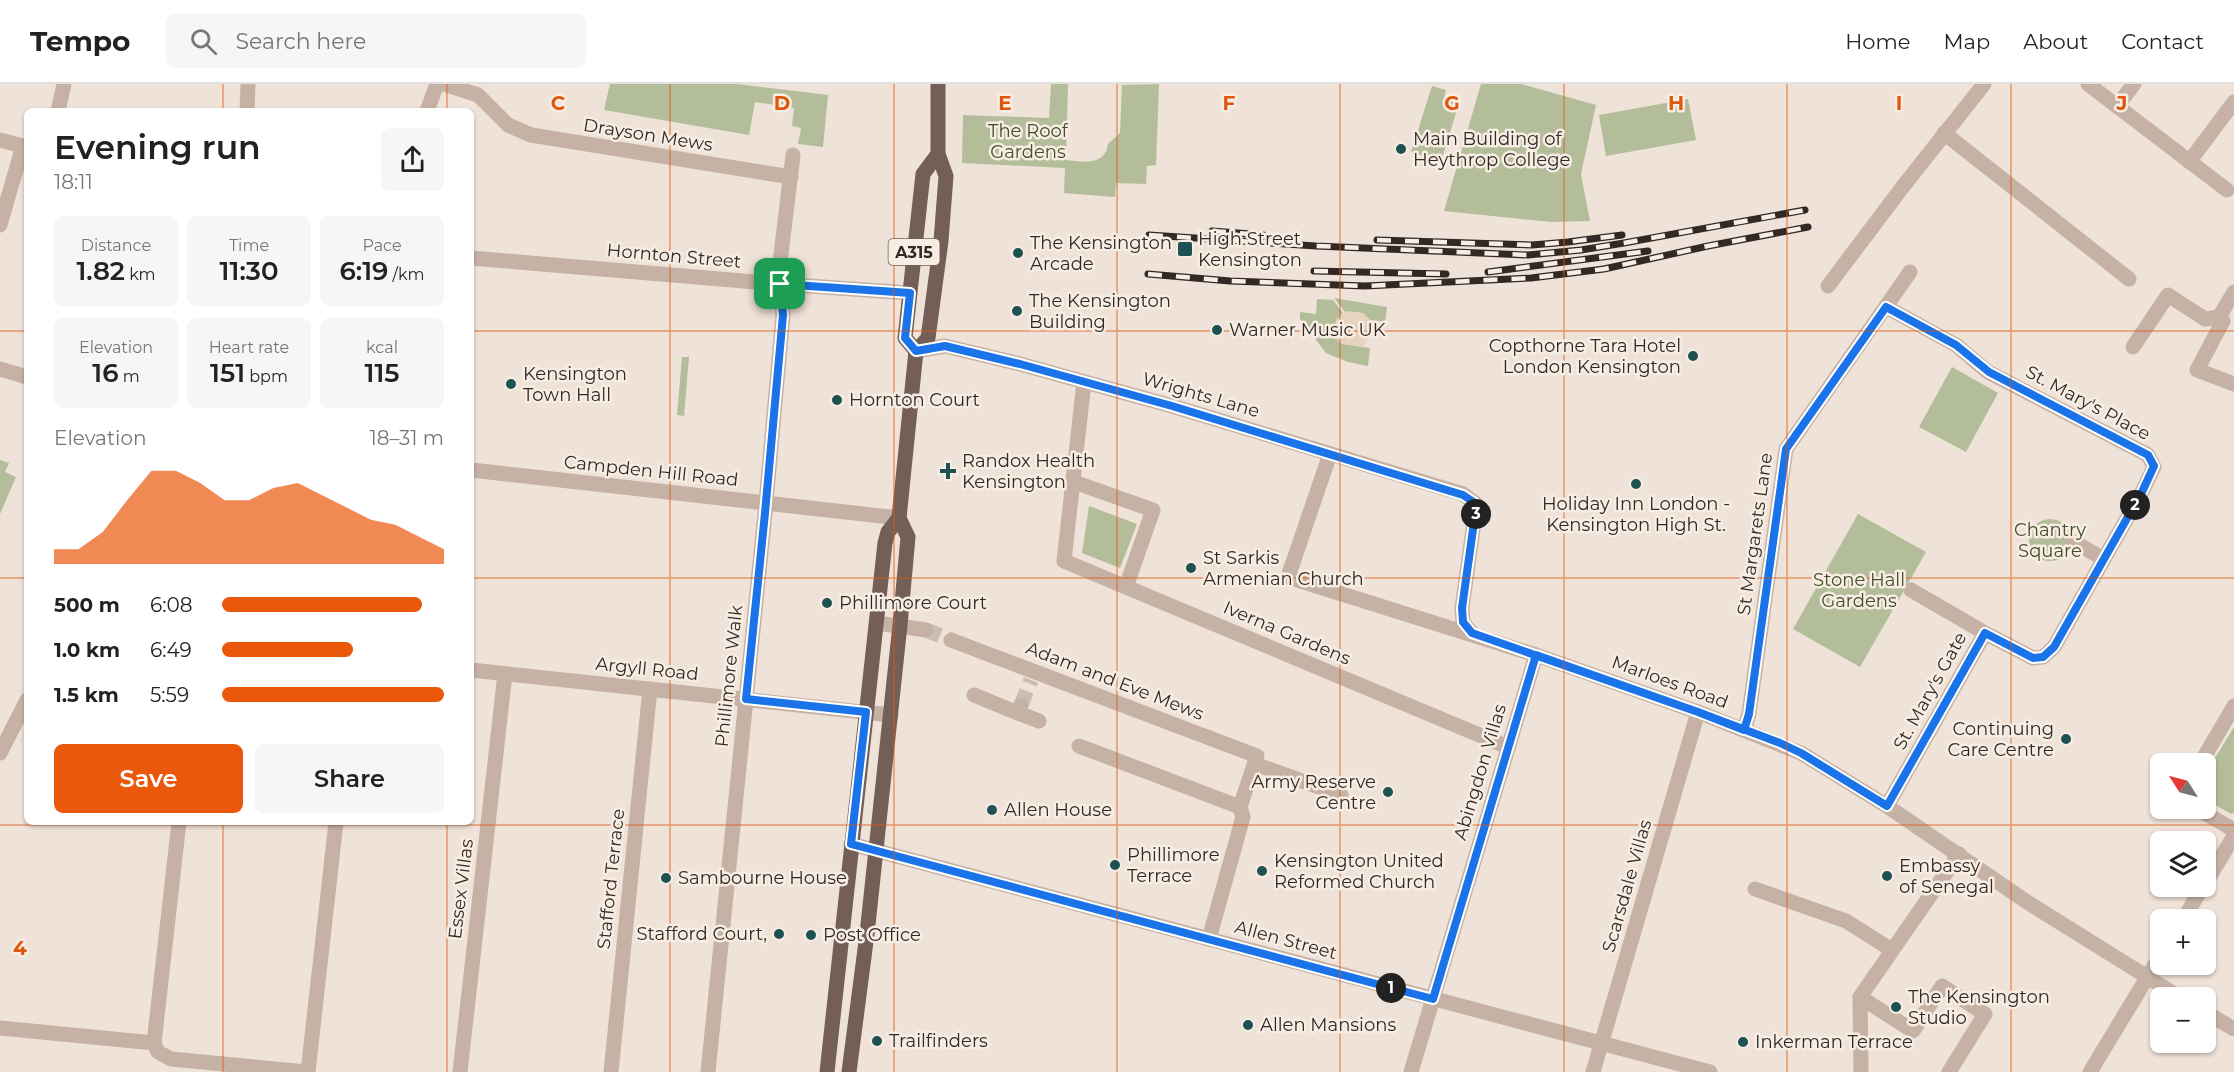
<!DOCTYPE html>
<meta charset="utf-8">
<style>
:root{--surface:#fff;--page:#f6f6f6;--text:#222;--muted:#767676;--line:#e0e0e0;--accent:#ea580c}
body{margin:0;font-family:Montserrat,sans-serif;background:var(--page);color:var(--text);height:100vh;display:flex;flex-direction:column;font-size:22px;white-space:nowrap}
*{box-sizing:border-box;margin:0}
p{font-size:20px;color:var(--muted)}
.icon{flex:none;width:33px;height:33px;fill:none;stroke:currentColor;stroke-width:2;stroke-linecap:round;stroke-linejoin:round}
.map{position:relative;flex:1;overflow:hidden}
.details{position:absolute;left:24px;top:24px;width:450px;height:717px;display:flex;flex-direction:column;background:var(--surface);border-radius:9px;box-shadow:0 2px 4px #0004}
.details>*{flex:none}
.needle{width:39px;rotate:306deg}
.tools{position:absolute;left:2150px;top:669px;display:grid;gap:12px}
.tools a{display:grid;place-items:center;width:66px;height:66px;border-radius:9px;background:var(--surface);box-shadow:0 2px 4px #0004;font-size:30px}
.pin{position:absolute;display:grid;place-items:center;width:51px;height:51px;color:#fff;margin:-26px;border-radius:12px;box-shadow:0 3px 9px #0006}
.km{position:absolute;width:30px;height:30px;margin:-15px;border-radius:50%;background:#222;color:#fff;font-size:16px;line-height:30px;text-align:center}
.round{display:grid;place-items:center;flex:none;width:63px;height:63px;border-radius:9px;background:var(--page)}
.overview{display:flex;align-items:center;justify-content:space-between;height:102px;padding:0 30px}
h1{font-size:33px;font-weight:600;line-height:45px}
.stats{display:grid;grid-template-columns:repeat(3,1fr);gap:9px;height:102px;padding:6px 30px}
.stats div{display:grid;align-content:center;border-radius:9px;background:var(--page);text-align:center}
.stats b{font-size:26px;font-weight:600}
.stats small{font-size:16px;font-weight:400}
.stats p{font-size:16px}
.chart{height:168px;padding:12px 30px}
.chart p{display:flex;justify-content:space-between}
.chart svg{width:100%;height:108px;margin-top:6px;fill:var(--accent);opacity:.7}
.cta{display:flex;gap:12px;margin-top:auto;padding:12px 30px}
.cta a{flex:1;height:69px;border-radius:9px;background:var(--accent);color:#fff;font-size:24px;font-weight:600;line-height:69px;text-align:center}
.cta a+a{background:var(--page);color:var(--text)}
ul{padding:0 30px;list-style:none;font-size:20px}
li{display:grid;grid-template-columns:96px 72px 1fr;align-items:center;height:45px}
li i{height:15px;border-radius:8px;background:var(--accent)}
header{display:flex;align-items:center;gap:36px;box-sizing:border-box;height:84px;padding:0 30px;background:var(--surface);border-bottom:2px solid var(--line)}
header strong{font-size:28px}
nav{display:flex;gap:33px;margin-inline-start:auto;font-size:21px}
.search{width:420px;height:54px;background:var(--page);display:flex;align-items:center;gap:15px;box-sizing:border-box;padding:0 21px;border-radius:9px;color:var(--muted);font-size:22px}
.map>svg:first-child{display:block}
.green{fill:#b3bd99}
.plaza{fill:#e7d3bf}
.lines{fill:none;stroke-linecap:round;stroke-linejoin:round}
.minor-tunnel{stroke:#c9bdb4;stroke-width:15;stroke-dasharray:15 8;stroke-linecap:butt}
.minor{stroke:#c6b2a5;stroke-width:15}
.major{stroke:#735f57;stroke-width:15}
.rail-casing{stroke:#322926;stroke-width:7}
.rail{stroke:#f7ede3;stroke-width:4.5;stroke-dasharray:14;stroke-linecap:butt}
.route-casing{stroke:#fff;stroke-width:12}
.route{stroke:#1a73e8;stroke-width:8}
.grid{fill:none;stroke:#df570d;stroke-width:1.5;stroke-opacity:0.55}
.poi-dot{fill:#1e5151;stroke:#f7ede3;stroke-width:2}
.labels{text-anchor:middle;stroke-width:5;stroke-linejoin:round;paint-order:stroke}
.shield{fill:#f7ede3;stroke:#6d645f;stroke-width:1.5}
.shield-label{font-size:16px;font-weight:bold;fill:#322926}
.park-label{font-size:18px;fill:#444f2b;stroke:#f7ede3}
.street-label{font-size:18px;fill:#322926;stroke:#f7ede3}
.poi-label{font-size:18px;fill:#322926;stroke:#f7ede3;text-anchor:start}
.grid-label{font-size:20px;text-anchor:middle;font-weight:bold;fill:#df570d;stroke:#f7ede3;stroke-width:5;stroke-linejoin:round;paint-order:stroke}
</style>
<header>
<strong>Tempo</strong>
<div class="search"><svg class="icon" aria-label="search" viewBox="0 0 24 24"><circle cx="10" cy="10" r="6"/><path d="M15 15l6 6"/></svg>Search here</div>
<nav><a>Home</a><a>Map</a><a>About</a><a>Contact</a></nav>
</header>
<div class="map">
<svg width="2234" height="988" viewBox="0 0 2234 988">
<rect width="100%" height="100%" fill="#efe2d8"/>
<g class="green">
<path d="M610,0H736L828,11L823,63L798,60L801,44L792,42L794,24L755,18L749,51L604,26Z"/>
<path d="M1051,0H1068L1066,76C1083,78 1105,82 1108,60L1120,49L1122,1L1159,0L1156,81L1147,82L1146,100L1116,99L1115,113L1064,109L1065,84L962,79L963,31L1049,34Z"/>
<path d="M1481,0H1521L1596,21L1581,90L1590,137L1551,138L1444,127Z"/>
<path d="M1432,2L1446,6L1444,15L1459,19L1441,78L1411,68Z"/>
<path d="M1688,15L1696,56L1606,72L1599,31Z"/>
<path d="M1334,214L1387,223L1385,238L1370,236L1363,229L1345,228Z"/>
<path d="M1317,215L1333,216L1343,229L1336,236L1342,260L1370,264L1368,282L1348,278L1326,269L1300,235V228L1316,230Z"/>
<path d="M682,273H689L684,332L677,331Z"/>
<path d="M1952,283L1998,309L1966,368L1919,343Z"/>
<path d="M0,376L9,379L5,388L16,393L0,430Z"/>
<path d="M1089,422L1137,440L1120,484L1082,469Z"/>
<path d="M1858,430L1926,468L1860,583L1793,545Z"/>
<circle cx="2050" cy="456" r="21"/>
<path d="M2234,643V728L2231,730L2205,715V690Z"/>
</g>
<path class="plaza" d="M1347,227L1363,229L1370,236V252L1362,263L1342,260L1334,253L1336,236Z"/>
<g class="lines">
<g class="minor-tunnel">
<path d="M926,546L951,556"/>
<path d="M1021,621L1031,596"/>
</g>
<g class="minor">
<path d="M444,0L478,11L508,41L531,51L791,93"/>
<path d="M2088,0L2227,106"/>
<path d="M2117,22L2134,0"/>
<path d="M58,27L64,0"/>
<path d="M247,27L248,0"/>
<path d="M427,27L437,0"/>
<path d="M1944,49L2129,195"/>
<path d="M0,56L27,63"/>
<path d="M2189,78L2234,18"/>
<path d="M0,141L23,62"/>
<path d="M471,174L780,200L910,209"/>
<path d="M1828,202L1901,105L1984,0"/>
<path d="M1886,223L1956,261L1988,288L2148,371L2154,383L2142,408L2054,563L2043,573L2033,574L1985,549L1887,722"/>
<path d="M2219,233L2234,208"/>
<path d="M2223,237L2197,286L2234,300"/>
<path d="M2133,263L2168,211L2205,235L2219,233"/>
<path d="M916,267L945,262L1020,280L1172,322L1463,410L1475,419L1476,424L1462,524L1463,539L1472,549"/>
<path d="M0,285L27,293"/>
<path d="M1084,298L1064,477L1508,663"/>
<path d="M1330,370L1288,493L1536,571L1698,628L1801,669L1887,722L2027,818L2181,914"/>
<path d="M471,386L899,434"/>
<path d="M1074,398L1153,426L1126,503"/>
<path d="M2074,458L2104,475"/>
<path d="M1911,506L1985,549"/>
<path d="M877,539L926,546"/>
<path d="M951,556L1257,672L1240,723L1243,733L1209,855"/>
<path d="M471,586L891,631"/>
<path d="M974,611L1018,629L1021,621"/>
<path d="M1018,629L1039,637"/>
<path d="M1744,646L1749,630L1786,365L1910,188"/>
<path d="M1079,662L1240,723"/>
<path d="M0,669L27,616"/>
<path d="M1255,680L1341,711"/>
<path d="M2200,680L2234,622"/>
<path d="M2196,724L2234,746"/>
<path d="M851,760L1710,988"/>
<path d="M2205,800L2234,752"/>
<path d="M1755,805L1846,837L1892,866"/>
<path d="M2183,836L2203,802"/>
<path d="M1860,913L1913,947L1942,902L1985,930L1949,988"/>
<path d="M2205,928L2234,945"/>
<path d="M0,944L154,959L158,968L171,975L307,988"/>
<path d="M154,959L179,738"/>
<path d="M308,988L336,738"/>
<path d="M460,988L505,590"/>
<path d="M611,988L650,605"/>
<path d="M708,988L765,429L783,231L779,187L793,71"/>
<path d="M1411,988L1536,571"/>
<path d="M1593,988L1698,628"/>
<path d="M1861,988L1860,913L1959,770"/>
<path d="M2090,988L2160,872"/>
</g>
<g class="major">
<path d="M916,267L905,254L923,90L938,70"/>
<path d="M827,988L885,459L888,448L899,434"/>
<path d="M849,988L867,850L900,541L908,453L899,434L916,267L928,254L941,157L946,92L938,70V0"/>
</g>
<defs>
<g id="rail">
<path d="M1212,147L1263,151"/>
<path d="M1149,151L1316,162L1528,171L1581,166L1624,159L1805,126"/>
<path d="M1377,156L1532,161L1568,158L1622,151"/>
<path d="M1314,187L1446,190"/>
<path d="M1488,188L1648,167"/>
<path d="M1148,190L1230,197L1365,202L1531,194L1604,185L1708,162L1808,143"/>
</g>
</defs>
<use href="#rail" class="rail-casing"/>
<use href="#rail" class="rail"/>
</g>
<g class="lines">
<defs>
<path id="route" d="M780,200L783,231L765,429L746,615L866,628L851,760L1433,915L1536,571L1698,628L1780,659L1801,669L1887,722L1985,549L2033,574L2043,573L2054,563L2142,408L2154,382L2148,371L1989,288L1956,261L1886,223L1786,365L1749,630L1744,646L1698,628L1472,549L1463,538L1462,524L1476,424L1475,419L1463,411L1172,322L1020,280L945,262L916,267L905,254L910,209L780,200"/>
</defs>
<use href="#route" class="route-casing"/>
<use href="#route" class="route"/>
</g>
<path class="grid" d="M223,0V27M447,0V27M670,0V988M894,0V988M1117,0V988M1340,0V988M1564,0V988M1787,0V988M2011,0V988M0,247H27M471,247H2234M0,494H27M471,494H2234M223,738V988M447,738V988M0,741H2234"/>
<g class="poi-dot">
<circle cx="1401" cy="65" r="6"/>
<rect x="1177" y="157" width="16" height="16" rx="3"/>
<circle cx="1018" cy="169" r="6"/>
<circle cx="1017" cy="227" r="6"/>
<circle cx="1217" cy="246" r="6"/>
<circle cx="1693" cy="272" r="6"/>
<circle cx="511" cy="300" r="6"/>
<circle cx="837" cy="316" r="6"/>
<path d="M945 378h6v6h6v6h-6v6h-6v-6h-6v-6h6z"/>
<circle cx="1636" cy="400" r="6"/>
<circle cx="1191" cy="484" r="6"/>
<circle cx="827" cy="519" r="6"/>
<circle cx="2066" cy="655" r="6"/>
<circle cx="1388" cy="708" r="6"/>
<circle cx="992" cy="726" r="6"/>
<circle cx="1115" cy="781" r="6"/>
<circle cx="1262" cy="787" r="6"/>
<circle cx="1887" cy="792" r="6"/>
<circle cx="666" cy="794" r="6"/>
<circle cx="779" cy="850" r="6"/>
<circle cx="811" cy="851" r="6"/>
<circle cx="1896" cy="923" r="6"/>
<circle cx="1248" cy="941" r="6"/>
<circle cx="877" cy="957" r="6"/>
<circle cx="1743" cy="958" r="6"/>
</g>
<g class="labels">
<rect class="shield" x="888.5" y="155" width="51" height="26" rx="4.5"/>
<g class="shield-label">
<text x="914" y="174">A315</text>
</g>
<g class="park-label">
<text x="1028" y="53">The Roof<tspan x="1028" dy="21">Gardens</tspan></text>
<text x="2050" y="452">Chantry<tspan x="2050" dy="21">Square</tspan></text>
<text x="1859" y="502">Stone Hall<tspan x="1859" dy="21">Gardens</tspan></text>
</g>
<g class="street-label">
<text transform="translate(648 51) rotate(9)" y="6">Drayson Mews</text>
<text transform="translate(674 172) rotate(5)" y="6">Hornton Street</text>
<text transform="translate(1201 311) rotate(16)" y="6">Wrights Lane</text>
<text transform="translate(2088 319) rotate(28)" y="6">St. Mary's Place</text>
<text transform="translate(651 387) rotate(6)" y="6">Campden Hill Road</text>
<text transform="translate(1755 450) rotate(-82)" y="6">St Margarets Lane</text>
<text transform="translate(1287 549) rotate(23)" y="6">Iverna Gardens</text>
<text transform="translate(647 585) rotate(6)" y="6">Argyll Road</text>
<text transform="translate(729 592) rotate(-84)" y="6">Phillimore Walk</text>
<text transform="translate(1115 597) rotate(21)" y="6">Adam and Eve Mews</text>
<text transform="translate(1670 598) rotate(20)" y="6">Marloes Road</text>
<text transform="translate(1930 607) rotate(-61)" y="6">St. Mary's Gate</text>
<text transform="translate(1480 688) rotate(-73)" y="6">Abingdon Villas</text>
<text transform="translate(611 795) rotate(-84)" y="6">Stafford Terrace</text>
<text transform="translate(1627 802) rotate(-74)" y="6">Scarsdale Villas</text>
<text transform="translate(461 805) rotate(-83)" y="6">Essex Villas</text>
<text transform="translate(1286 856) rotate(15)" y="6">Allen Street</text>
</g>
<g class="poi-label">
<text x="1413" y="61">Main Building of<tspan x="1413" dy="21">Heythrop College</tspan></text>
<text x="1198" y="161">High Street<tspan x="1198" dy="21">Kensington</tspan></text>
<text x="1030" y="165">The Kensington<tspan x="1030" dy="21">Arcade</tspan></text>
<text x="1029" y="223">The Kensington<tspan x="1029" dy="21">Building</tspan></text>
<text x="1229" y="252">Warner Music UK</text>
<text x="1681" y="268" text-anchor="end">Copthorne Tara Hotel<tspan x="1681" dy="21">London Kensington</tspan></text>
<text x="523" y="296">Kensington<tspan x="523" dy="21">Town Hall</tspan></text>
<text x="849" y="322">Hornton Court</text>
<text x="962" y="383">Randox Health<tspan x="962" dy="21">Kensington</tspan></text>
<text x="1636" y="426" text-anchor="middle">Holiday Inn London -<tspan x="1636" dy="21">Kensington High St.</tspan></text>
<text x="1203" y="480">St Sarkis<tspan x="1203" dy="21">Armenian Church</tspan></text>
<text x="839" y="525">Phillimore Court</text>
<text x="2054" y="651" text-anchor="end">Continuing<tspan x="2054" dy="21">Care Centre</tspan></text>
<text x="1376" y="704" text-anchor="end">Army Reserve<tspan x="1376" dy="21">Centre</tspan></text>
<text x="1004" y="732">Allen House</text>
<text x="1127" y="777">Phillimore<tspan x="1127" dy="21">Terrace</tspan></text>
<text x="1274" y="783">Kensington United<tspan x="1274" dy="21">Reformed Church</tspan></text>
<text x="1899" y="788">Embassy<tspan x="1899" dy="21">of Senegal</tspan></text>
<text x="678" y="800">Sambourne House</text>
<text x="767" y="856" text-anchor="end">Stafford Court,</text>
<text x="823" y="857">Post Office</text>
<text x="1908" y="919">The Kensington<tspan x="1908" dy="21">Studio</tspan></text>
<text x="1260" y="947">Allen Mansions</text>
<text x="889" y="963">Trailfinders</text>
<text x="1755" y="964">Inkerman Terrace</text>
</g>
</g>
<g class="grid-label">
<text x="558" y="26">C</text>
<text x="782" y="26">D</text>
<text x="1005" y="26">E</text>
<text x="1229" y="26">F</text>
<text x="1452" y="26">G</text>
<text x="1676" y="26">H</text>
<text x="1899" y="26">I</text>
<text x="2122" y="26">J</text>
<text x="20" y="871">4</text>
</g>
</svg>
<div class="tools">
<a><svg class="needle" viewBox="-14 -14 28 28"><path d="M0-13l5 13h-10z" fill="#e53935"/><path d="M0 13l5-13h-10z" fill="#767676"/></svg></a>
<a><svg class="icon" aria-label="layers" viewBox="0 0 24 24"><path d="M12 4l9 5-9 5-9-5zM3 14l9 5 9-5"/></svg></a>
<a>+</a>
<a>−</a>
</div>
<div class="pin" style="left:780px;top:200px;background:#1e9e55"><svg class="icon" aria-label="arrive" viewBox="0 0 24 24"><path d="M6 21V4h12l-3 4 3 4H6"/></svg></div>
<b class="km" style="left:1391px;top:904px">1</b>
<b class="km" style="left:2135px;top:421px">2</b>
<b class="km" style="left:1476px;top:430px">3</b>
<section class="details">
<div class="overview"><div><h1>Evening run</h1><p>18:11</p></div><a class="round"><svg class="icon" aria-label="share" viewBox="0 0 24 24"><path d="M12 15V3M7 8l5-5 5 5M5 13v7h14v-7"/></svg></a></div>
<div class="stats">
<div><p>Distance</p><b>1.82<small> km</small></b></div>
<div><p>Time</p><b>11:30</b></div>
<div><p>Pace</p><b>6:19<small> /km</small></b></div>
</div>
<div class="stats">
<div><p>Elevation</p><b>16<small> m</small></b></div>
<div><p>Heart rate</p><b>151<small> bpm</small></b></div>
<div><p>kcal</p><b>115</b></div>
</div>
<div class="chart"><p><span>Elevation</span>18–31 m</p>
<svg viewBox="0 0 160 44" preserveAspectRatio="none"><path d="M0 44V38L10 38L20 31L30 18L40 6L50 6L60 11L70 18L80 18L90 13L100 11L110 16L120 21L130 26L140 28L150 33L160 38V44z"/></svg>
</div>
<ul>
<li><b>500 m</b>6:08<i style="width:90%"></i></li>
<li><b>1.0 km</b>6:49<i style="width:59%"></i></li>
<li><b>1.5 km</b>5:59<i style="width:100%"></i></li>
</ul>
<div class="cta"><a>Save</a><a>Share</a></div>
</section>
</div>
